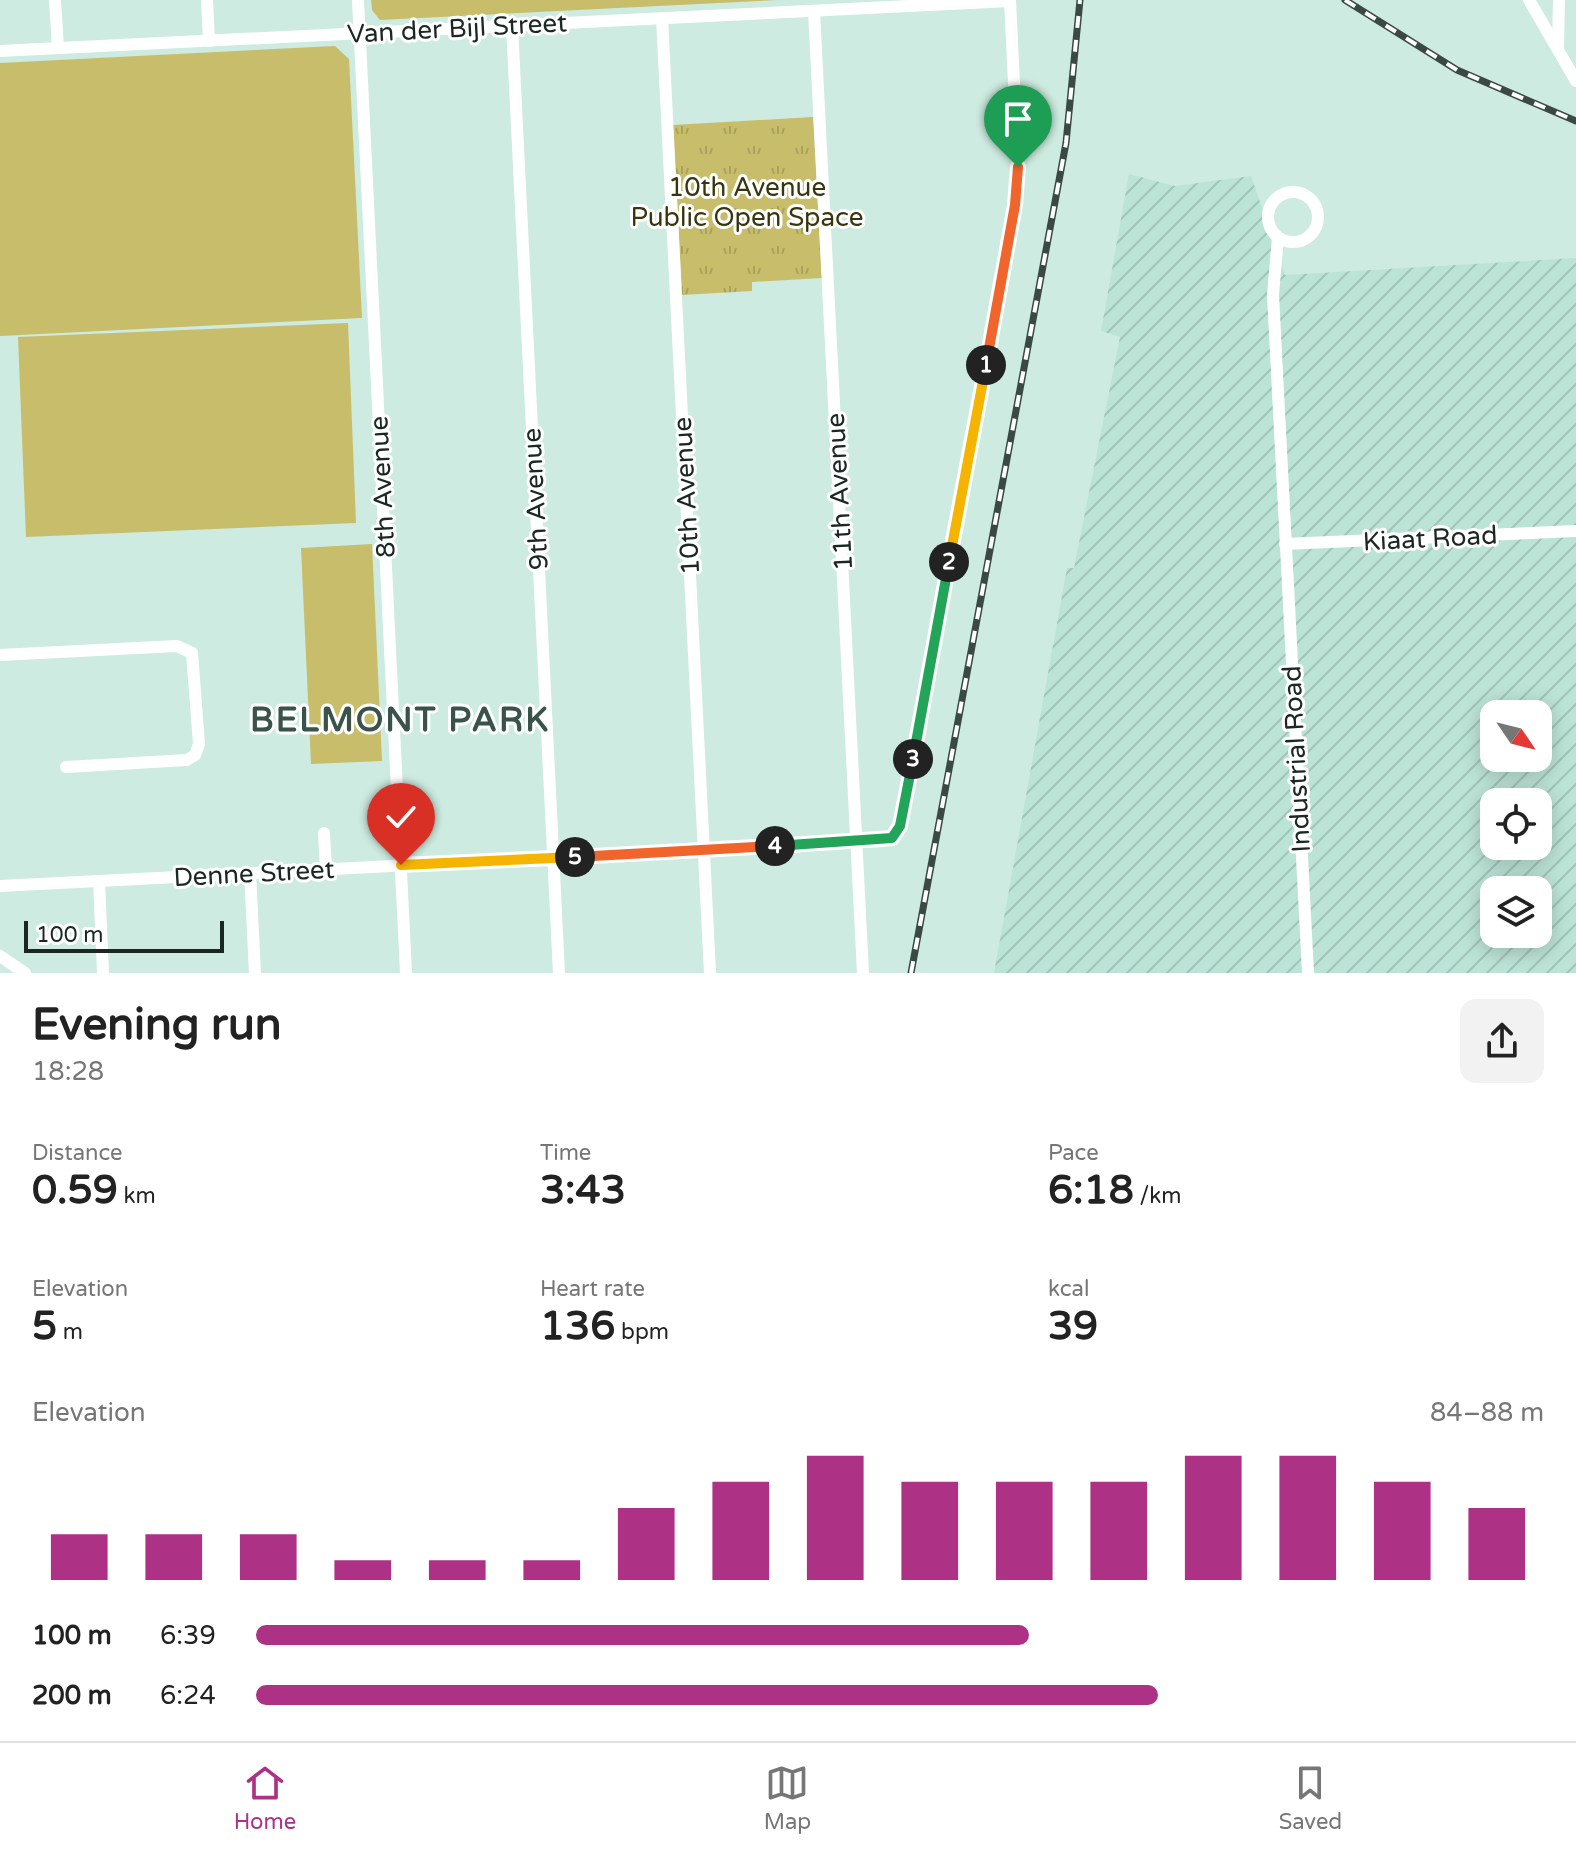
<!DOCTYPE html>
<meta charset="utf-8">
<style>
:root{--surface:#fff;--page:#f2f2f2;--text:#222;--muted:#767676;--line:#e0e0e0;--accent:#ad3286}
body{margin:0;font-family:"Varela Round",sans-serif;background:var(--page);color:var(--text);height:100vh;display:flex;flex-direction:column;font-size:30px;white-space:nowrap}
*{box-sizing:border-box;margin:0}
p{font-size:26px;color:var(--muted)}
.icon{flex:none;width:44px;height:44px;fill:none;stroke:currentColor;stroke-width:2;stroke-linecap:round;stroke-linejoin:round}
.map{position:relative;height:973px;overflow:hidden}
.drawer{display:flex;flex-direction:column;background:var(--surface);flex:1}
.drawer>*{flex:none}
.needle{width:52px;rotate:125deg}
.buttons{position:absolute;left:1480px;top:700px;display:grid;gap:16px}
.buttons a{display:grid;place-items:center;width:72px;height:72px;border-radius:16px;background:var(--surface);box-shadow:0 4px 20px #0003;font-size:40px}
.scale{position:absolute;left:24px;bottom:20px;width:200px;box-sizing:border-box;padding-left:8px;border:4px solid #1b2723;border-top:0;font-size:22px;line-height:28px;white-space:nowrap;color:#1b2723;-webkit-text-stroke:6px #fff;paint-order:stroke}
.pin{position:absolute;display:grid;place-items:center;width:68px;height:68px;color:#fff;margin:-82px -34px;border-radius:50% 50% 50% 0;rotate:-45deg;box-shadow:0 0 8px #0007}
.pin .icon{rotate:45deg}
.km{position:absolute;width:40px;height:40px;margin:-20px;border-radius:50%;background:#222;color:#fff;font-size:22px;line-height:40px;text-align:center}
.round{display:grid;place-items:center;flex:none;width:84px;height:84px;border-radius:16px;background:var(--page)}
.headline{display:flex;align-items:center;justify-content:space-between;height:136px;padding:0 32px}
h1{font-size:44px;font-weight:700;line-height:60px}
.metrics{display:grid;grid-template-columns:repeat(3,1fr);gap:12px;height:136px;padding:8px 32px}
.metrics div{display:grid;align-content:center}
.metrics b{font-size:40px;font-weight:700}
.metrics small{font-size:22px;font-weight:400}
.metrics p{font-size:22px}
.chart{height:224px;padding:16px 32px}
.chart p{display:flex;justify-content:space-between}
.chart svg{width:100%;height:144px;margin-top:8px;stroke:var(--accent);stroke-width:6}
ul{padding:0 32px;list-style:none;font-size:26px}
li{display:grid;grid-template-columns:128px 96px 1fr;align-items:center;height:60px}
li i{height:20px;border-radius:10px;background:var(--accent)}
.menu{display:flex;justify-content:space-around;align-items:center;height:112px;border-top:2px solid var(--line);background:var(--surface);font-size:22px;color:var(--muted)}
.menu a{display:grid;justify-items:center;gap:4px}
.menu .current{color:var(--accent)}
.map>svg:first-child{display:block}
.industrial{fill:url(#industrial-furrows);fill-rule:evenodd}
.grass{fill:url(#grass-tufts)}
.pitch{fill:#c7bd6b}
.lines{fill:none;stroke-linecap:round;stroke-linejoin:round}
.street{stroke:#fff;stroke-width:12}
.rail-casing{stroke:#3a4944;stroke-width:7}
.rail{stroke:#fff;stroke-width:4;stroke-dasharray:12;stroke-linecap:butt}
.split-1-casing{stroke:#fff;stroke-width:16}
.split-2-casing{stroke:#fff;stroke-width:16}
.split-3-casing{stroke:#fff;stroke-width:16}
.split-4-casing{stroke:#fff;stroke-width:16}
.split-5-casing{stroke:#fff;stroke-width:16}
.split-6-casing{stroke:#fff;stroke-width:16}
.split-1{stroke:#f0652b;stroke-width:10}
.split-2{stroke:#f5b400;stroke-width:10}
.split-3{stroke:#22a559;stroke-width:10}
.split-4{stroke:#22a559;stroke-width:10}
.split-5{stroke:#f0652b;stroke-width:10}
.split-6{stroke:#f5b400;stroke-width:10}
.labels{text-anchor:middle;stroke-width:6;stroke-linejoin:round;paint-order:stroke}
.street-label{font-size:26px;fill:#1b2723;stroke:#fff}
.park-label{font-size:26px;fill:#39350f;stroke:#fff}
.district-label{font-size:34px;font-weight:bold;letter-spacing:2px;fill:#39534a;stroke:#fff}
</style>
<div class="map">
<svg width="1576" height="973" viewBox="0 0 1576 973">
<defs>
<pattern id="industrial-furrows" width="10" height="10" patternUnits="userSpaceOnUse" patternTransform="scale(2)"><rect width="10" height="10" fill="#bce4d6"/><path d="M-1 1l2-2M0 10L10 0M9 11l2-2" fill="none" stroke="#a1c4b7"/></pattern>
<pattern id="grass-tufts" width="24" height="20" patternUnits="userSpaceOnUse" patternTransform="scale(2)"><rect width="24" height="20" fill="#c7bd6b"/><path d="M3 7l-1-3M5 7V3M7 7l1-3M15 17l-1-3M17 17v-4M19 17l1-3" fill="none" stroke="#aaa25c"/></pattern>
</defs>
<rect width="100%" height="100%" fill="#cdebe0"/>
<path class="industrial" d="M1129,174L1175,186L1251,176L1285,275L1576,258V973H994L1067,568H1074L1120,337L1101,331ZM1494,714H1538V758H1494ZM1494,802H1538V846H1494ZM1494,890H1538V934H1494Z"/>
<path class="grass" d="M813,117L822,278L752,282V291L682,295L673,125Z"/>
<g class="pitch">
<path d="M371,0H778L380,20L372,10Z"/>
<path d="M335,46L349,59L362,318L0,336V63Z"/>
<path d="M348,323L356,523L26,537L18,337Z"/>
<path d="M372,544L382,761L311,764L301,548Z"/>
</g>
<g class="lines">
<g class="street">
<path d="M55,0L58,48"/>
<path d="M207,0L209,41"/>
<path d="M358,0L406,973"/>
<path d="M1529,0L1576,81"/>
<path d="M814,11L863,973"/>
<path d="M662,18L710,973"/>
<path d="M512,26L559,973"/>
<path d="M1558,48L1559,0"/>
<path d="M0,51L1010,1"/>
<circle cx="1293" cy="217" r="25"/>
<path d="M1278,237L1273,295L1308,973"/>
<path d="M1285,544L1576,531"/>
<path d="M0,655L177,646L192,653L199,744L195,755L187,760L66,767"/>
<path d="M324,833L326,869"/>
<path d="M250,873L255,973"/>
<path d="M99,881L103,973"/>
<path d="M0,886L883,841L895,835L900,826L1015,205L1018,167L1010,0"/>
<path d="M0,956L25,973"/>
</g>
<defs>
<g id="rail">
<path d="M1345,0L1457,70L1576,121"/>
<path d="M911,973L1066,143L1080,0"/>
</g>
</defs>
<use href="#rail" class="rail-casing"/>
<use href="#rail" class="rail"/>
</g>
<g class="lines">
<defs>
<path id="split-1" d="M986,365L1015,205L1018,167"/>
<path id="split-2" d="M949,562L986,365"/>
<path id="split-3" d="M913,759L949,562"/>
<path id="split-4" d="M775,846L892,838L900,826L913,759"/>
<path id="split-5" d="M575,857L775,846"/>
<path id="split-6" d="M401,865L575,857"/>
</defs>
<use href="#split-1" class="split-1-casing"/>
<use href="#split-2" class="split-2-casing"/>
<use href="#split-3" class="split-3-casing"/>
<use href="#split-4" class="split-4-casing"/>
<use href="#split-5" class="split-5-casing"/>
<use href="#split-6" class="split-6-casing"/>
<use href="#split-1" class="split-1"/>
<use href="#split-2" class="split-2"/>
<use href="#split-3" class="split-3"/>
<use href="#split-4" class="split-4"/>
<use href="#split-5" class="split-5"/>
<use href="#split-6" class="split-6"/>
</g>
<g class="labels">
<g class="street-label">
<text transform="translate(457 28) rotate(-3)" y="9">Van der Bijl Street</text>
<text transform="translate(382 487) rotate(-93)" y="9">8th Avenue</text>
<text transform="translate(839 492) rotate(-93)" y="9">11th Avenue</text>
<text transform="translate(686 496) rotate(-93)" y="9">10th Avenue</text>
<text transform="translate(535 499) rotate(-93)" y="9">9th Avenue</text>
<text transform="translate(1430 538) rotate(-3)" y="9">Kiaat Road</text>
<text transform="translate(1296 759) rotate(-93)" y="9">Industrial Road</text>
<text transform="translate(254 873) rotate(-3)" y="9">Denne Street</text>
</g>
<g class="park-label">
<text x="747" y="196">10th Avenue<tspan x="747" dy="30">Public Open Space</tspan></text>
</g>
<g class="district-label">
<text x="400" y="731">BELMONT PARK</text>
</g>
</g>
</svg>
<div class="buttons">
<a><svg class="needle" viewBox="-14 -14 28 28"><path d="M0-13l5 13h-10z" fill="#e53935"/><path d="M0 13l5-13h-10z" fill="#767676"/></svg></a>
<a><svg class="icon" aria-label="locate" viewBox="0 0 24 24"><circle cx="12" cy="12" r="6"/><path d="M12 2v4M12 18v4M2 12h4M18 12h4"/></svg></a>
<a><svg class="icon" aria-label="layers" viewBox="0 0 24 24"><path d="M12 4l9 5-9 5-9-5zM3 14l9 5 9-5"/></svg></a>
</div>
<div class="scale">100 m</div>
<div class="pin" style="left:1018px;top:167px;background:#1e9e55"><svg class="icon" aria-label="arrive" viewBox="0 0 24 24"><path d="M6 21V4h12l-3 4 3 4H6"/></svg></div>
<div class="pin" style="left:401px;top:865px;background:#d93025"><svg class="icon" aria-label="check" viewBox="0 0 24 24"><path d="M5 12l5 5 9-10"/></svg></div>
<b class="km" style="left:986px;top:365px">1</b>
<b class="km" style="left:949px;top:562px">2</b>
<b class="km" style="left:913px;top:759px">3</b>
<b class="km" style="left:775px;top:846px">4</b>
<b class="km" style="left:575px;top:857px">5</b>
</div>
<section class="drawer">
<div class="headline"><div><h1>Evening run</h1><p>18:28</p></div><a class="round"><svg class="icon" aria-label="share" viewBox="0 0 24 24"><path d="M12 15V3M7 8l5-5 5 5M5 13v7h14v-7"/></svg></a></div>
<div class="metrics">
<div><p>Distance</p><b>0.59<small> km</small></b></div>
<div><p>Time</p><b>3:43</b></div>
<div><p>Pace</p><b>6:18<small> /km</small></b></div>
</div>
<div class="metrics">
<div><p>Elevation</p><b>5<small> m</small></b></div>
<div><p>Heart rate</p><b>136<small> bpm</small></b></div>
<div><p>kcal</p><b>39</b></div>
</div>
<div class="chart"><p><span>Elevation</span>84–88 m</p>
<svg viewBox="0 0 160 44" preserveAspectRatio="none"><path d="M5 44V30M15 44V30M25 44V30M35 44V38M45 44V38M55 44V38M65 44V22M75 44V14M85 44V6M95 44V14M105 44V14M115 44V14M125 44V6M135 44V6M145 44V14M155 44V22"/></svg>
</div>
<ul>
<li><b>100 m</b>6:39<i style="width:60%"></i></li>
<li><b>200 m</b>6:24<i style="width:70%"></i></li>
</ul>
</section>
<nav class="menu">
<a class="current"><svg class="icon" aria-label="home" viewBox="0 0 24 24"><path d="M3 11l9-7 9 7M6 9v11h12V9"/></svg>Home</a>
<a><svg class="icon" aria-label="map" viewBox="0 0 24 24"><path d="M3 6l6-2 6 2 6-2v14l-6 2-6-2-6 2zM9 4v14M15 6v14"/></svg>Map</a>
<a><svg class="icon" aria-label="saved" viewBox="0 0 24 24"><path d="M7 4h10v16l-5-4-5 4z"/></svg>Saved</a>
</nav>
